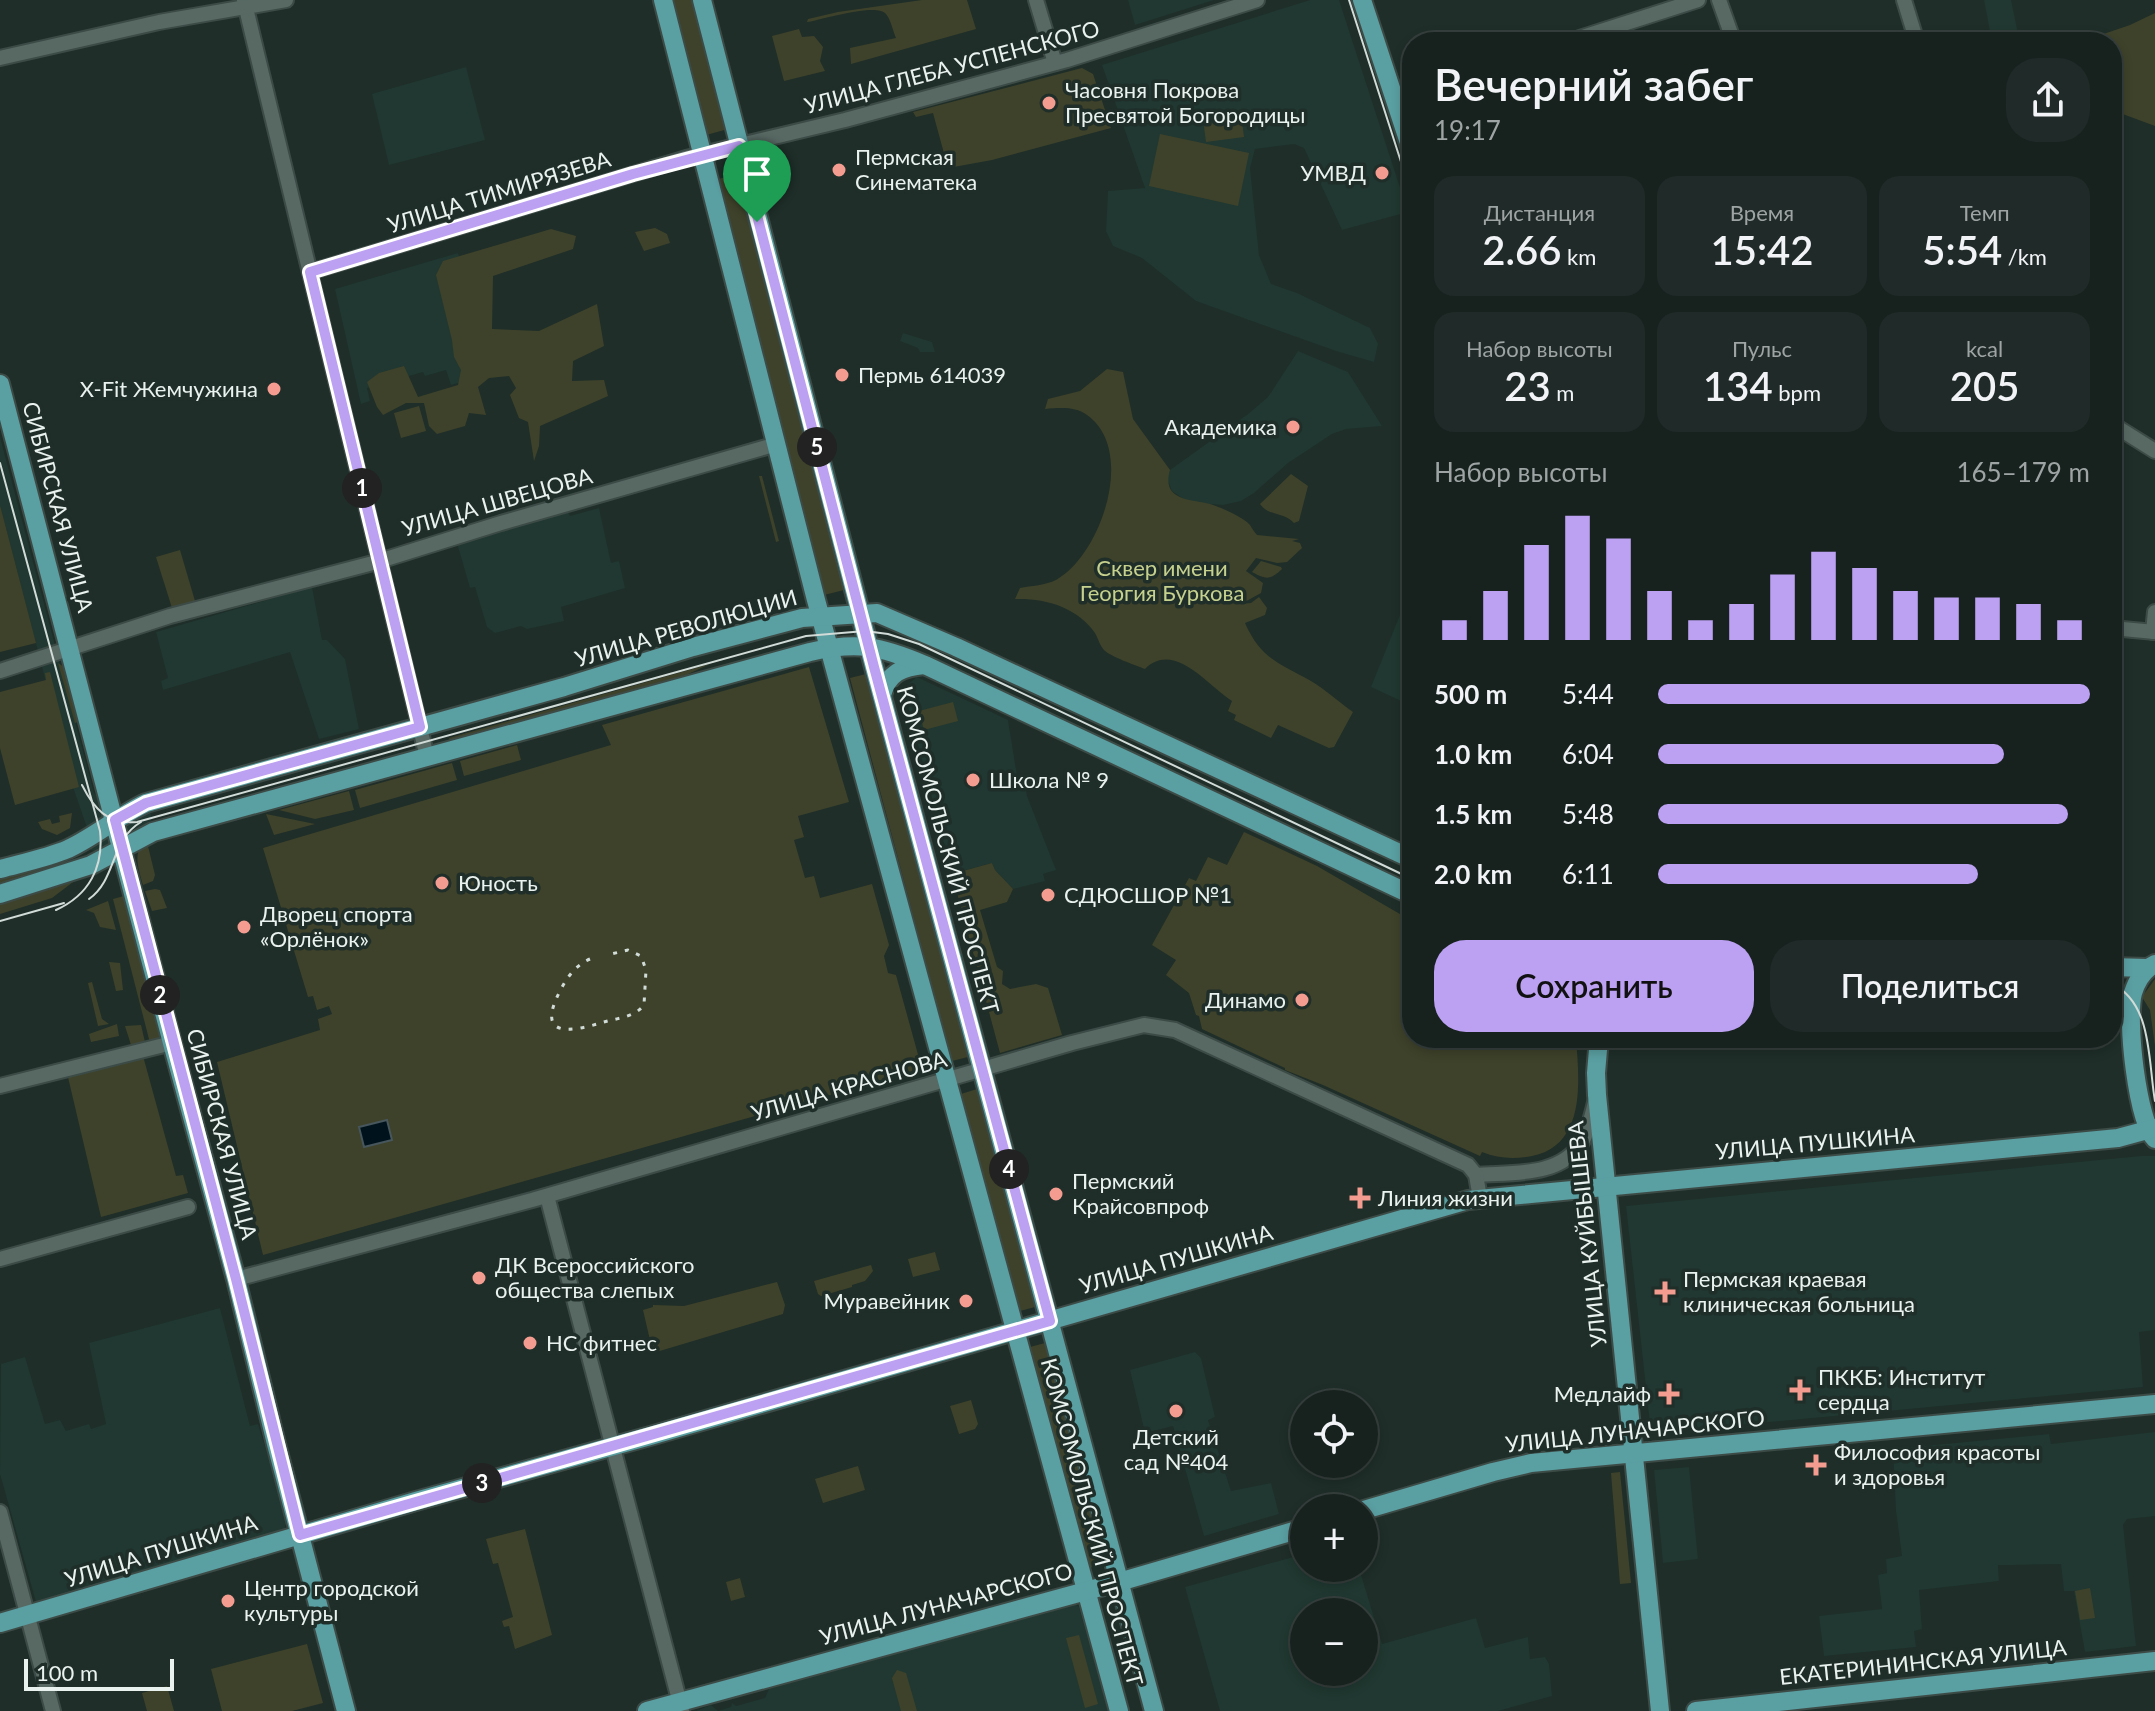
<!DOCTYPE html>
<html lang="ru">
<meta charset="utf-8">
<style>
:root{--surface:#17221f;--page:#202a28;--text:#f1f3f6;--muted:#9ea4a4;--line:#363f3d;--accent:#bca0f2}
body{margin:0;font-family:Lato,sans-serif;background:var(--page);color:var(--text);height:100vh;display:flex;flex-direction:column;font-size:30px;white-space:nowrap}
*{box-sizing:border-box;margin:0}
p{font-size:26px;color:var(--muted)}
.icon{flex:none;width:44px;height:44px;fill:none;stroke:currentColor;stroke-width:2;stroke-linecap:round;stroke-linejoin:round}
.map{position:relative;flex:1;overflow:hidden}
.drawer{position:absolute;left:1402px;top:32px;width:720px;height:1016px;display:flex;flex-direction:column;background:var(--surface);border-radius:32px;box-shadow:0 4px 12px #0003,0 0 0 2px var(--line)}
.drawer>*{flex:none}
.fabs{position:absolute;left:1290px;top:1390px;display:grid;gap:16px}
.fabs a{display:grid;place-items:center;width:88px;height:88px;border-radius:50%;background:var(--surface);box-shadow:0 4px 12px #0003,0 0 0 2px var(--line);font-size:40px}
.scale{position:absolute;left:24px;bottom:20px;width:150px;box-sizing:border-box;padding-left:8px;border:4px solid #e9f2ef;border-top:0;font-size:22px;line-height:28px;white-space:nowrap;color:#e9f2ef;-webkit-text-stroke:6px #1f2e29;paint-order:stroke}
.pin{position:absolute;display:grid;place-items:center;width:68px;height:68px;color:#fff;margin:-82px -34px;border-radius:50% 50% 50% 0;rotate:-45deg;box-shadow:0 0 8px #0007}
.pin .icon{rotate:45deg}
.km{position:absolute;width:40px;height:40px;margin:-20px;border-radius:50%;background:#222;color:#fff;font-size:22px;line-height:40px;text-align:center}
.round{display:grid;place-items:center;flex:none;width:84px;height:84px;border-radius:32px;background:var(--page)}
.overview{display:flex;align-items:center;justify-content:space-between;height:136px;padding:0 32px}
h1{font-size:44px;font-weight:600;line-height:60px}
.stats{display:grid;grid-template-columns:repeat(3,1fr);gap:12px;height:136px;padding:8px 32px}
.stats div{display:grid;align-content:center;border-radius:20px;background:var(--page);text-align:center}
.stats b{font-size:40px;font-weight:600}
.stats small{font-size:22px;font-weight:400}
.stats p{font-size:22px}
.chart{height:224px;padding:16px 32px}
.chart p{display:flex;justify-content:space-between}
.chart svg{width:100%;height:144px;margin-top:8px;stroke:var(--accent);stroke-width:6}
.action{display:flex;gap:16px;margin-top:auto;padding:16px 32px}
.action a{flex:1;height:92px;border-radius:32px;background:var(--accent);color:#111;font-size:32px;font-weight:600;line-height:92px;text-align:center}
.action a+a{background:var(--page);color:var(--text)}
ul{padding:0 32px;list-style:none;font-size:26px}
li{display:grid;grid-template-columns:128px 96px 1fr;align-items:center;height:60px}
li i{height:20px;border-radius:10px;background:var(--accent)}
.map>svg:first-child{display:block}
.built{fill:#203831;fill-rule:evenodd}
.green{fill:#3e422a}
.water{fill:#00131d;stroke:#46565c;stroke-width:2}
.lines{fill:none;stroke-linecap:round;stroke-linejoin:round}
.minor-casing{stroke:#3d4b47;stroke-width:18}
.major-casing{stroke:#3d4b47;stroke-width:22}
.minor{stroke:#586964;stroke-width:14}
.major{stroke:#5a9fa2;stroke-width:18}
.tram{stroke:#d1dbd8;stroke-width:2}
.rail{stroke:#d1dbd8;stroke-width:3;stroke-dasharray:4 8;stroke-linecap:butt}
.route-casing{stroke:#fff;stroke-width:16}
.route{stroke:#bca0f2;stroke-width:10}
.poi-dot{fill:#f59c91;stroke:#1f2e29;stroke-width:3}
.labels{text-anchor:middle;stroke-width:7;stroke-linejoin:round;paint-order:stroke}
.street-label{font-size:22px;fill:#e9f2ef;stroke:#1f2e29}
.poi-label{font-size:22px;fill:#e9f2ef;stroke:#1f2e29;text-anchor:start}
.park-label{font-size:22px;fill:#c7d18e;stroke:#1f2e29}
</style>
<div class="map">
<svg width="2155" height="1711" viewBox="0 0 2155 1711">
<rect width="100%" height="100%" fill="#1f2e29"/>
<g class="built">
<path d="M1128,0H1214L1135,25Z"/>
<path d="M1310,0H1339L1408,212L1342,230L1304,148L1294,144L1255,149L1250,168L1259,255L1271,284L1297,293L1370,328L1378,344L1374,362L1336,351L1196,301L1142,258L1113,246L1106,231L1108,191L1145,188L1102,65Z"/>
<path d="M1984,0H2011L2019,38L1992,42Z"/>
<path d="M466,67L485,140L389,165L372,94Z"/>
<path d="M458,253L491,374L451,385L446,370L425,376L423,372L367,388L370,401L361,404L335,289Z"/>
<path d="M903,333L932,342L935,352H920L918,348L900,341Z"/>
<path d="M1298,351L1348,372L1382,426L1346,429L1332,434L1288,463L1254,493L1241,501L1223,505L1196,503L1185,500L1172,491L1167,479L1170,470L1248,414L1268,397Z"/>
<path d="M0,437L94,793L106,805L120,811L150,809L152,820L128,837L119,857L91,850L86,825L74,790L0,505Z"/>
<path d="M599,508L611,563L619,561L625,588L561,607L564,621L527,629L521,626L495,633L487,627L475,587L470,588L457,543L568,511L570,516Z"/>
<path d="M1412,585V706L1371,687Z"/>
<path d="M312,587L322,640H327L345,659L359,729L319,739L290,652L163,690L161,681L168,678L156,632Z"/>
<path d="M917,677L1008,720L1017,776L1020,784L1025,783L1027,796L1056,870L1043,874L1045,881L1013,889L995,870L992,863L952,874L903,688Z"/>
<path d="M2141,1156H2155V1330L2139,1332L2143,1387L1651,1433L1626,1206Z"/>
<path d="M220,1308L250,1426L258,1424L280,1494L287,1519L285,1528L281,1531L40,1604L36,1602L0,1474L1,1364L25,1357L45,1424L60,1420L66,1431L89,1424L91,1429L106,1424L89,1343Z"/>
<path d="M1195,1352L1201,1358L1215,1417L1208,1420L1231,1491L1271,1483L1279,1514L1204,1536L1173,1426L1145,1433L1130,1370Z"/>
<path d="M2155,1432V1516L2127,1519L2123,1525L2136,1646L2085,1652L2074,1591H2064L2061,1564L2012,1565H1998L1999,1581L1919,1590L1922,1629L1914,1631L1916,1647L1824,1656L1819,1616L1882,1609L1878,1575L1887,1573L1886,1559L1902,1556L1896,1511L1893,1449L2049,1434L2051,1444Z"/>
<path d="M1689,1467L1698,1559L1663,1563L1654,1470Z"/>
<path d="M1304,1554V1568H1359L1382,1644L1476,1618L1485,1648L1528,1637L1530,1659L1545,1657L1549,1664L1552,1696L1498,1711H1220L1185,1587ZM1304,1612H1364V1672H1304Z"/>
<path d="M1073,1602L1079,1607L1108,1711H696L711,1705L718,1711L731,1707L732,1703L736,1706L765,1698L769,1689Z"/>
</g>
<g class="green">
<path d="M672,0H695L728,129L706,135Z"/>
<path d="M922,0H967L976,29L851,64L850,48L896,38C893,31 891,20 886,14C877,2 821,20 807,22L808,19L838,12Z"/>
<path d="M2155,13V126L2112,110V42H2080L2130,25Z"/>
<path d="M799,29L802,37L814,36L823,47L820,61L825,71L784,81L772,36Z"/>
<path d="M1082,68L1093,74L1111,128L992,160L948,168L933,113L916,117L913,112Z"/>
<path d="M1241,114L1244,137L1206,142L1203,119Z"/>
<path d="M1160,134L1249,153L1238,206L1149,186Z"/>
<path d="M739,174L844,590L824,595L718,179Z"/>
<path d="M655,228L667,234L670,243L644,251L635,232Z"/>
<path d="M551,229L576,236L573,249L493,276L492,329L539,331L597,304L604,346L573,361L572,381L604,380L608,396L540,426L539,446L534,461L528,422L519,418L510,395L516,388L509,376L489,378L478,387L486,415L469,413L465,426L437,434L429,426L424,403H406L383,415L377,407L367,382L379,373L404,366L418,397L458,385L461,370L454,357L452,340L436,275L443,261Z"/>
<path d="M1107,369L1123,372L1133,419L1170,470C1161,501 1191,499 1210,504C1220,507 1243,517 1250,525C1252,528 1254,532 1257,535L1299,539L1292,541L1300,543L1302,548L1287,562L1277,563L1256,558L1246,571L1263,583L1261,593L1241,604L1251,603L1259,597L1267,608L1265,615L1245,623C1261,659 1279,663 1311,681C1326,690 1339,702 1353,712L1334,747L1329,748L1278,725L1271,738L1234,720L1236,715L1228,711L1232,701C1208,686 1174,640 1145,669C1135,665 1111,657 1104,650C1100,646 1098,638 1095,633C1077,607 1045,598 1015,599L1020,588C1031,586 1046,585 1056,580C1101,555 1137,450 1087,415C1075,406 1059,408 1045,409L1048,399L1080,391Z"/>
<path d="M419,406L426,431L401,438L394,413Z"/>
<path d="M1291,474L1308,486L1299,521L1294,523C1284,512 1268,516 1260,504Z"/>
<path d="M759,476H762L779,541L776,542Z"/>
<path d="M0,505L36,643L0,652Z"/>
<path d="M180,550L195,601L172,608L156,557Z"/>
<path d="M1261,561L1281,567L1282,569C1270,580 1267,580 1252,572Z"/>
<path d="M58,663L64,667L78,722L75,723Z"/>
<path d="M710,664L686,675L450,741L449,738Z"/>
<path d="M809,667L849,802L798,816L804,837L794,840L805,878L814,876L820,898L872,884L889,945L884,956L888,973L896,975L922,1069L263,1255L217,1062L320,1030L318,1019L332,1014L329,1006L317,1010L313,996L308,997L263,848L611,745L602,725Z"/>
<path d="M50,672L79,787L15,805L0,748V692L46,680L45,673Z"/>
<path d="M866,674L968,1057L952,1061L850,678Z"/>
<path d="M953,702L958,721L924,730L919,711Z"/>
<path d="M517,745L521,760L464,776L460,761Z"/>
<path d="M452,763L457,780L360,808L355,790Z"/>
<path d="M349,791L354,810L315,819L279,810Z"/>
<path d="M72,813L70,828L57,835L42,829L38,822L50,819L52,824L60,822L59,816Z"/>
<path d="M266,814L315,824L274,835Z"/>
<path d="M1244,832L1317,866L1412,921V1038H1576C1579,1079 1587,1145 1532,1156C1515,1159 1499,1159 1482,1152L1480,1156L1323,1085L1285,1070V1068L1202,1029L1199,1016L1196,1015L1189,993L1166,975L1176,960L1152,945L1189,878L1196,881L1208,857L1227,865Z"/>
<path d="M147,842L155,875L153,881L143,885C139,870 131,850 147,842Z"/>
<path d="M65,860L66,864L0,884V879Z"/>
<path d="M992,863L995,870L1013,889L1007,902L980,910L997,967L1003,971L1002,984L1010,989L1036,984L1048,988L1062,1035L1000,1053L952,874Z"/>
<path d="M73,882L52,898L0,914V903Z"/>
<path d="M155,889L160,890L167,908L152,911L145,891Z"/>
<path d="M124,896L161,1037L158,1040L150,1043L113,899Z"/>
<path d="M108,901L116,930L100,927L94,913L86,910Z"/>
<path d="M109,962L120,963L123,990L116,991Z"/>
<path d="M2155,979V1046L2150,1010L2142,997Z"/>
<path d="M92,982L102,1019L109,1024L98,1026L88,983Z"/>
<path d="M117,1024L119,1036L91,1042L89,1034Z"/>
<path d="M141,1025L145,1042L131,1045L125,1026Z"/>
<path d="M143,1056L176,1176L183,1175L188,1193L101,1217L67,1073Z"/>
<path d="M977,1089L1035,1307L1020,1311L961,1094Z"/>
<path d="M935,1252L940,1270L913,1277L908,1259Z"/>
<path d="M871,1265L873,1271L865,1281L852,1285V1287L821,1296L818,1294L814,1281Z"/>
<path d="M777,1282L785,1305L783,1314L653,1353L643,1310L653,1307V1305L684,1306Z"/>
<path d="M1045,1343L1104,1564L1089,1568L1030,1347Z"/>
<path d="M971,1400L978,1424L975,1429L959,1434L950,1406Z"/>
<path d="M858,1466L865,1490L823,1503L815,1479Z"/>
<path d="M1620,1472L1631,1583L1620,1584L1611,1473Z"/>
<path d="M525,1529L552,1635L515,1649L509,1626L504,1627L502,1621L513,1617L498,1563L493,1564L486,1539Z"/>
<path d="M740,1578L745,1597L731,1601L726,1582Z"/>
<path d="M2090,1588L2095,1618L2080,1620L2075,1591Z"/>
<path d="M1079,1635L1098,1704L1085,1708L1066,1638Z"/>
<path d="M307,1644L323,1703L292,1711H222L211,1669Z"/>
<path d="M897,1670L906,1673L917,1711H901L892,1678Z"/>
<path d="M167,1686L174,1711H147L142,1693Z"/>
</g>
<path class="water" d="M387,1120L392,1140L364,1147L359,1127Z"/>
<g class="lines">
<defs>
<g id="minor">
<path d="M244,0L427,757"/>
<path d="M1036,0L1055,63"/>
<path d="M1719,0L1734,42"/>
<path d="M1904,0L1917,42"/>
<path d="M1567,42L1698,0"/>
<path d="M0,58L159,22L286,0"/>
<path d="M1393,96L1412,92"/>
<path d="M2112,177L2115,178L2112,183"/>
<path d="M310,272L686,158L845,120L1067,60L1257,0"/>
<path d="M2112,424L2155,451"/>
<path d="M2112,628L2155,632"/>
<path d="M2153,632L2155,612"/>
<path d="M0,671L170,616L373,563L501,523L777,444"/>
<path d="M0,1086L172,1043"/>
<path d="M1476,1175C1511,1172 1560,1178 1582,1142C1589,1130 1592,1113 1596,1099"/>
<path d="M547,1196L682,1711"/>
<path d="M0,1259L188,1207"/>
<path d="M236,1279L532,1200L1072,1043L1144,1025L1175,1030L1468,1165L1476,1175L1480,1198"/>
<path d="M0,1512L53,1711"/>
</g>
<g id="major">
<path d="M663,0L816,600L1119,1711"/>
<path d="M702,0L874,667L1154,1711"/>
<path d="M1362,0L1412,152"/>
<path d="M0,384L172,1043L236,1279L276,1444L346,1711"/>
<path d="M882,695C888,673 902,667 924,665"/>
<path d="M0,869C22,863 47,858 68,849C96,836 118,816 146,803L564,687L693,647L802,618L877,613L956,647L1412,859"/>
<path d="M0,894L91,865L153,832L810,652C858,641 880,646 925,665L1412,895"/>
<path d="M2155,964C2143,970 2137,980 2133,993C2126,1018 2137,1121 2155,1139"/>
<path d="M2112,967L2147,968"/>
<path d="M1599,1038L1596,1073L1597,1095L1660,1711"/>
<path d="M1364,1510L1493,1472L1531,1463L2155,1404"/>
<path d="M0,1623L416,1501L650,1436L1468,1200L2118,1138L2155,1128"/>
<path d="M647,1711L1119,1582L1304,1528"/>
<path d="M1696,1711L2155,1661"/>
</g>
</defs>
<use href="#minor" class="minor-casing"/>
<use href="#major" class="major-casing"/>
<use href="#minor" class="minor"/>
<use href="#major" class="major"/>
<g class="tram">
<path d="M1349,0L1412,196"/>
<path d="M0,463L100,831C104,867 89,895 56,910"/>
<path d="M82,785C94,809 108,825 137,822L806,636L865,631L888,634L919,644L1412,879"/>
<path d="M89,899C117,879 110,840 141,822"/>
<path d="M0,921L64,903"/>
<path d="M2112,984C2153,1003 2148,1063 2155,1101"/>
</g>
<path class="rail" d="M590,959C576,965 567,977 560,991C535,1039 571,1032 604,1022C618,1018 635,1017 644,1005L646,970L641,956L628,950L607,955"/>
</g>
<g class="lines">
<defs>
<path id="route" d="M739,146L874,667L1050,1321L300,1535L236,1279L115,820L146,803L420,727L310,272L633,174Z"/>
</defs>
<use href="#route" class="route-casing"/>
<use href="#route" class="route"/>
</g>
<g class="poi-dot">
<circle cx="1049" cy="103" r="8"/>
<circle cx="839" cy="170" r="8"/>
<circle cx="1382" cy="173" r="8"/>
<circle cx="842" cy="375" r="8"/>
<circle cx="274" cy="389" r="8"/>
<circle cx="1293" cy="427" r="8"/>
<circle cx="973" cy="780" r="8"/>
<circle cx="442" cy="883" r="8"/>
<circle cx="1048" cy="895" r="8"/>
<circle cx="244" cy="927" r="8"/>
<circle cx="1302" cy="1000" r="8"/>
<circle cx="1056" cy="1194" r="8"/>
<path d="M1356 1186h8v8h8v8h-8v8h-8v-8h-8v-8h8z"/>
<circle cx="479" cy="1278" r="8"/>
<path d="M1661 1280h8v8h8v8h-8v8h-8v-8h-8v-8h8z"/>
<circle cx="966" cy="1301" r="8"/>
<circle cx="530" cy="1343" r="8"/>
<path d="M1796 1378h8v8h8v8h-8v8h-8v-8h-8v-8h8z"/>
<path d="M1665 1382h8v8h8v8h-8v8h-8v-8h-8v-8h8z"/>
<circle cx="1176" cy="1411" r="8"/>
<path d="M1812 1453h8v8h8v8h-8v8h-8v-8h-8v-8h8z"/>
<circle cx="228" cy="1601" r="8"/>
</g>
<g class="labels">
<g class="street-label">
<text transform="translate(952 67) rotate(-15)" y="8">УЛИЦА ГЛЕБА УСПЕНСКОГО</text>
<text transform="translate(499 192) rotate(-17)" y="8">УЛИЦА ТИМИРЯЗЕВА</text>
<text transform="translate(497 502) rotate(-16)" y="8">УЛИЦА ШВЕЦОВА</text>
<text transform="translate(58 507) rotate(75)" y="8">СИБИРСКАЯ УЛИЦА</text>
<text transform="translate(686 628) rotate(-16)" y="8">УЛИЦА РЕВОЛЮЦИИ</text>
<text transform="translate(948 850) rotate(75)" y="8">КОМСОМОЛЬСКИЙ ПРОСПЕКТ</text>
<text transform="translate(849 1086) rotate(-16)" y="8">УЛИЦА КРАСНОВА</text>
<text transform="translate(222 1134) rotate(75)" y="8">СИБИРСКАЯ УЛИЦА</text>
<text transform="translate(1815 1143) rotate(-5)" y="8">УЛИЦА ПУШКИНА</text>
<text transform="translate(1587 1234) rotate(-96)" y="8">УЛИЦА КУЙБЫШЕВА</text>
<text transform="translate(1176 1259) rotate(-16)" y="8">УЛИЦА ПУШКИНА</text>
<text transform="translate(1635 1431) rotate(-6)" y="8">УЛИЦА ЛУНАЧАРСКОГО</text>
<text transform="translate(1092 1522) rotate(75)" y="8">КОМСОМОЛЬСКИЙ ПРОСПЕКТ</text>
<text transform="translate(161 1551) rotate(-17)" y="8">УЛИЦА ПУШКИНА</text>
<text transform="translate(946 1604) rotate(-15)" y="8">УЛИЦА ЛУНАЧАРСКОГО</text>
<text transform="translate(1923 1662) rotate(-6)" y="8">ЕКАТЕРИНИНСКАЯ УЛИЦА</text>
</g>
<g class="poi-label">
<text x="1065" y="98">Часовня Покрова<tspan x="1065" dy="25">Пресвятой Богородицы</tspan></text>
<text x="855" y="165">Пермская<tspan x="855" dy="25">Синематека</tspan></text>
<text x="1366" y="181" text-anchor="end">УМВД</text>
<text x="858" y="383">Пермь 614039</text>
<text x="258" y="397" text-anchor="end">X-Fit Жемчужина</text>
<text x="1277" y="435" text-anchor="end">Академика</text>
<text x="989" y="788">Школа № 9</text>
<text x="458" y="891">Юность</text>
<text x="1064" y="903">СДЮСШОР №1</text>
<text x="260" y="922">Дворец спорта<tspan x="260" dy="25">«Орлёнок»</tspan></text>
<text x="1286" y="1008" text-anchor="end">Динамо</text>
<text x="1072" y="1189">Пермский<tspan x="1072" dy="25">Крайсовпроф</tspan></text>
<text x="1378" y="1206">Линия жизни</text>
<text x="495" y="1273">ДК Всероссийского<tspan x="495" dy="25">общества слепых</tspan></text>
<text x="1683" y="1287">Пермская краевая<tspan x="1683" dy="25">клиническая больница</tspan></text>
<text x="950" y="1309" text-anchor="end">Муравейник</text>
<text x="546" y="1351">НС фитнес</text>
<text x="1818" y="1385">ПККБ: Институт<tspan x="1818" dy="25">сердца</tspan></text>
<text x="1651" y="1402" text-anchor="end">Медлайф</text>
<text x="1176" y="1445" text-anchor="middle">Детский<tspan x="1176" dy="25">сад №404</tspan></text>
<text x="1834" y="1460">Философия красоты<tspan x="1834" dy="25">и здоровья</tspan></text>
<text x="244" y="1596">Центр городской<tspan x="244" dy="25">культуры</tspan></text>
</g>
<g class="park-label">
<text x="1162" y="576">Сквер имени<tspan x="1162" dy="25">Георгия Буркова</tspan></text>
</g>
</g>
</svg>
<div class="fabs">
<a><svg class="icon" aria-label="locate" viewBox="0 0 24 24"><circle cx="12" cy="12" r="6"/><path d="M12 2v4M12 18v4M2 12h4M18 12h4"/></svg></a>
<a>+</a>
<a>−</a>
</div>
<div class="scale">100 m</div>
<div class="pin" style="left:757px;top:222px;background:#1e9e55"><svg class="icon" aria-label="arrive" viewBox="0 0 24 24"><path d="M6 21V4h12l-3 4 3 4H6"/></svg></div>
<b class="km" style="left:362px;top:488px">1</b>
<b class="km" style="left:160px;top:995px">2</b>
<b class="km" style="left:482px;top:1483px">3</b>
<b class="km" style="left:1009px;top:1169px">4</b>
<b class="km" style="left:817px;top:447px">5</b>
<section class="drawer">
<div class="overview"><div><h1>Вечерний забег</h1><p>19:17</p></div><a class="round"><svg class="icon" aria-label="share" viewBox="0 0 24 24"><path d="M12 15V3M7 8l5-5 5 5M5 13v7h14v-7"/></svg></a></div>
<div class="stats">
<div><p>Дистанция</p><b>2.66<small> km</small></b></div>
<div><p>Время</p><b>15:42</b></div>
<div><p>Темп</p><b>5:54<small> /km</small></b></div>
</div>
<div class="stats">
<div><p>Набор высоты</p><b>23<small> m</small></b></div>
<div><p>Пульс</p><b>134<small> bpm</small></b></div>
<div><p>kcal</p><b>205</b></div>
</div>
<div class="chart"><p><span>Набор высоты</span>165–179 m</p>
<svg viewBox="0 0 160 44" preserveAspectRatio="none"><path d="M5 44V38M15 44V29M25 44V15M35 44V6M45 44V13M55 44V29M65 44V38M75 44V33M85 44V24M95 44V17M105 44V22M115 44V29M125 44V31M135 44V31M145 44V33M155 44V38"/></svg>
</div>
<ul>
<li><b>500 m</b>5:44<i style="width:100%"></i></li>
<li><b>1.0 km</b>6:04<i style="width:80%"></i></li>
<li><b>1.5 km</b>5:48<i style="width:95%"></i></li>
<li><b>2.0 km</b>6:11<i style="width:74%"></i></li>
</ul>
<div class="action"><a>Сохранить</a><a>Поделиться</a></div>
</section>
</div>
